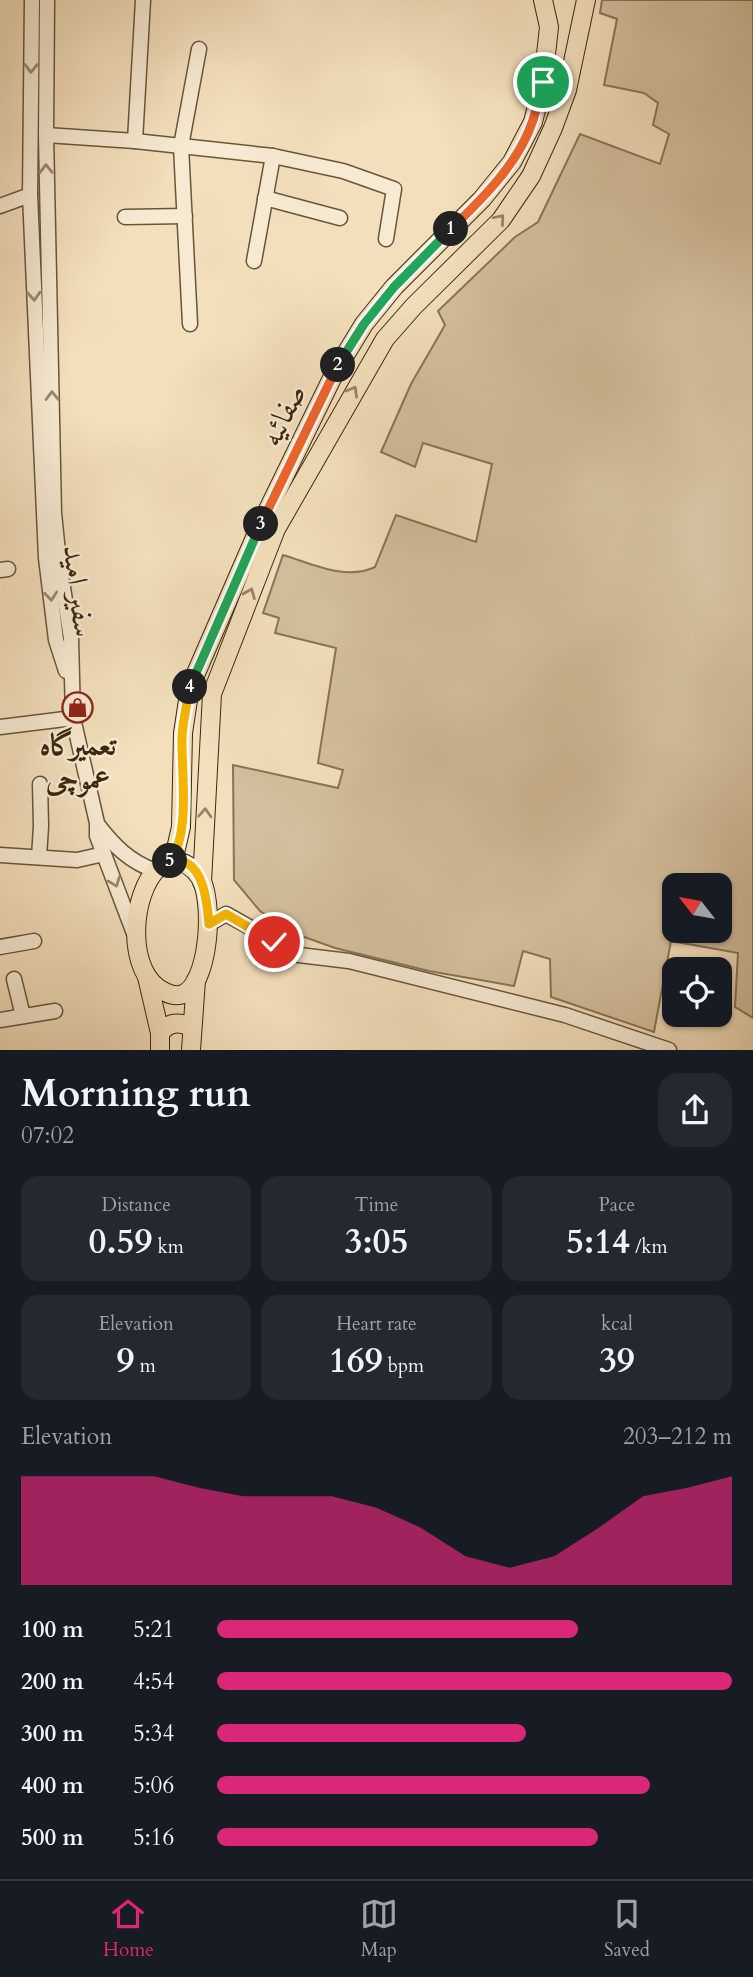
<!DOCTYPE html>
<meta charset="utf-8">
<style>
:root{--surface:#171b24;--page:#242831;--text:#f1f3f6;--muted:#9ea1a6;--line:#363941;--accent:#db2777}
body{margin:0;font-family:Cardo,Amiri,serif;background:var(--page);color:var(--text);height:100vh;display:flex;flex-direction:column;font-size:26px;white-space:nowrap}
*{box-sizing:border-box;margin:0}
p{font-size:23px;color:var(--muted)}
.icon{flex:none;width:38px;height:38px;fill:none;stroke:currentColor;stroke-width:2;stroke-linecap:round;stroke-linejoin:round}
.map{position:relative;height:1050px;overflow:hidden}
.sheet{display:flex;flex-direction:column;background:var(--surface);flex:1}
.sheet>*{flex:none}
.needle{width:46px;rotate:301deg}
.controls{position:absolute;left:662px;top:873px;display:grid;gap:14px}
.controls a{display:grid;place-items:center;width:70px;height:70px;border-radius:14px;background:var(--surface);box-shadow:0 2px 5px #0004;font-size:35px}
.pin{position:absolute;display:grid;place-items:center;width:60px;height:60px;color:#fff;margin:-30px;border:4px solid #fff;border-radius:50%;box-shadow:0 2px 7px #0007}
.km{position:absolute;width:35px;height:35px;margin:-18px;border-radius:50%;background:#222;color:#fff;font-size:19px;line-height:35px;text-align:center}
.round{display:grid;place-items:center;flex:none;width:74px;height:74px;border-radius:21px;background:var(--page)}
.headline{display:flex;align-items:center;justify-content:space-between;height:119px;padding:0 21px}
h1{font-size:38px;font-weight:700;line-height:52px}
.stats{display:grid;grid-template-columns:repeat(3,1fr);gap:10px;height:119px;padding:7px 21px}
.stats div{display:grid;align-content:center;border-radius:18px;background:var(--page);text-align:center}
.stats b{font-size:35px;font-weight:700}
.stats small{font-size:19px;font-weight:400}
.stats p{font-size:19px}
.chart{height:196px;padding:14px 21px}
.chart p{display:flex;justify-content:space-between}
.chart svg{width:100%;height:126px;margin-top:7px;fill:var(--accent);opacity:.7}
ul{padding:0 21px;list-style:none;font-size:23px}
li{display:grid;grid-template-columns:112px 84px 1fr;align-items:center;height:52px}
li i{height:18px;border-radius:9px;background:var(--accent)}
.menu{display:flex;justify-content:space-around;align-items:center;height:98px;border-top:2px solid var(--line);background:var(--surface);font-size:19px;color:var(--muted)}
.menu a{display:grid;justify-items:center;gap:4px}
.menu .selected{color:var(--accent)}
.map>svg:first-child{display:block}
.green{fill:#d4c09e;stroke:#887456;stroke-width:2;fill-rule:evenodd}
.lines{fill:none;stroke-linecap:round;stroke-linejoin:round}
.minor-casing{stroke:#695639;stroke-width:17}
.major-casing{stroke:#3b280d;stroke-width:20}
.minor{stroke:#f7ead3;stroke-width:14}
.major{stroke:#f3dfbc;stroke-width:18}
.oneway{stroke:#998970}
.oneway2{stroke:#978464}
.split-1-casing{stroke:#fff;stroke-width:14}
.split-2-casing{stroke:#fff;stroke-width:14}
.split-3-casing{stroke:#fff;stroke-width:14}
.split-4-casing{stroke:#fff;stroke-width:14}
.split-5-casing{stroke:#fff;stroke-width:14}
.split-6-casing{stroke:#fff;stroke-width:14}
.split-1{stroke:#f0652b;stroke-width:9}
.split-2{stroke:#22a559;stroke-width:9}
.split-3{stroke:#f0652b;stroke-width:9}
.split-4{stroke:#22a559;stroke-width:9}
.split-5{stroke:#f5b400;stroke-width:9}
.split-6{stroke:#f5b400;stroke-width:9}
.labels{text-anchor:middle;stroke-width:5;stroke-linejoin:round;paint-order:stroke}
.street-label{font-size:30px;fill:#3b280d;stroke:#f7ead3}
.poi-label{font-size:30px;font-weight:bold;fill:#3b280d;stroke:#f7ead3}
</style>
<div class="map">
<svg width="753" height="1050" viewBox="0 0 753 1050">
<rect width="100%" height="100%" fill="#f3dfbc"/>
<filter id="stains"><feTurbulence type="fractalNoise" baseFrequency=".00286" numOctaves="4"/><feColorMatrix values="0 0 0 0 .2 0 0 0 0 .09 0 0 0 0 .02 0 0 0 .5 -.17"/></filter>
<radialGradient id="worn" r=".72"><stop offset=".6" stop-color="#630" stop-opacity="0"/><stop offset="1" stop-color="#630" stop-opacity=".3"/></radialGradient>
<path class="green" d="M602,0H753V1018L735,1007L738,953L671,941L654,1032L551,997L550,959L523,951L514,986L429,971L335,948L296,934L260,911L234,880L233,765L338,788L343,770L318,763L336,648L275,633L279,618L263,613L283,555C313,564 346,581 375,567L396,515L476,542L492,464L423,443L415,467L381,452L411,384L445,325L438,311L515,237L538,222L580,134L660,164L669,134L653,125L658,103L644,93L604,85L617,19L600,13ZM674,886H719V931H674Z"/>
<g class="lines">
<defs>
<g id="minor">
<path d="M32,0L30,195L46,558L56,640L66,671"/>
<path d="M47,0L46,135L54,513L59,562L71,638L73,718L97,823V836L135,936"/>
<path d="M46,135L135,141L273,156L343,171L394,189L386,239"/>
<path d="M135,141L143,0"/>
<path d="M265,198L340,218"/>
<path d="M0,206L30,195"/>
<path d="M125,217L185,216"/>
<path d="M254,261L273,156"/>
<path d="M190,324L181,146L199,49"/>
<path d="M0,570L8,569"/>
<path d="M0,727L73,718"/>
<path d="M98,825C114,846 130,862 156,871"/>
<path d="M0,855L77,860L104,854"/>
<path d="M39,857L41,826L40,784"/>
<path d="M209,924L226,914L299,955L349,961L565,1015L669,1050"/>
<path d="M0,947L34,941"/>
<path d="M14,979L23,1016"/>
<path d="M0,1020L55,1011"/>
</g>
<g id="major">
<path d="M173,860C184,862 192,866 199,876C215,897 210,989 180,995C175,996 169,994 165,992C125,975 130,893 159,867C162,864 168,862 173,860Z"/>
<path d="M169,862L175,853L181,827L183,733L190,687L260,526L336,370L364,324L394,287L482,199L512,162L533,122L543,82L549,27L543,0"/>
<path d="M202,882L212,694L276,529L385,339L414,306L501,220L531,176L553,128L567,90L586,0"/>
<path d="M147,977L160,1033V1050"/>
<path d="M160,1033C169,1022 179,1021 192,1028"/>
<path d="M191,1050L196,980"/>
</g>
</defs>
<use href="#minor" class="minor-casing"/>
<use href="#major" class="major-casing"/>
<use href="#minor" class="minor"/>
<use href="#major" class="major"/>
</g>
<defs><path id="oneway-chevron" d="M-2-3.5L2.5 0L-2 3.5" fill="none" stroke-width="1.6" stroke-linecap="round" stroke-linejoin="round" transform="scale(1.75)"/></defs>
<g class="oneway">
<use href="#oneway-chevron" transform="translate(31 68) rotate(91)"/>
<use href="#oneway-chevron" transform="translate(46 169) rotate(-91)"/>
<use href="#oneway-chevron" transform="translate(34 296) rotate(87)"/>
<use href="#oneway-chevron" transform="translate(52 396) rotate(-91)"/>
<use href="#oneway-chevron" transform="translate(51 596) rotate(84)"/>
<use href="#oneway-chevron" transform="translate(115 882) rotate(69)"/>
</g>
<g class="oneway2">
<use href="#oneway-chevron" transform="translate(500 219) rotate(-50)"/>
<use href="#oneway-chevron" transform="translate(353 391) rotate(-60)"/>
<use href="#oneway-chevron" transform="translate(250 593) rotate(-68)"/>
<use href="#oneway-chevron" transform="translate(205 813) rotate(-87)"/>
</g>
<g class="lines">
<defs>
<path id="split-1" d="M451,229C483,198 519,163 533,120C537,107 540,94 543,82"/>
<path id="split-2" d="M338,365L364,324L394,287L451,229"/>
<path id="split-3" d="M261,524L338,365"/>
<path id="split-4" d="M190,687L261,524"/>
<path id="split-5" d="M170,861C191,834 181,770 182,736C183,720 187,703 190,687"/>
<path id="split-6" d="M170,861C202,855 207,898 209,924L226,914L274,942"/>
</defs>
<use href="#split-1" class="split-1-casing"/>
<use href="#split-2" class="split-2-casing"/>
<use href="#split-3" class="split-3-casing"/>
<use href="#split-4" class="split-4-casing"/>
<use href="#split-5" class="split-5-casing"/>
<use href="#split-6" class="split-6-casing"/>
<use href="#split-1" class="split-1"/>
<use href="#split-2" class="split-2"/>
<use href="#split-3" class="split-3"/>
<use href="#split-4" class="split-4"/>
<use href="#split-5" class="split-5"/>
<use href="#split-6" class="split-6"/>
</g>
<defs>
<symbol id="shop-ring" viewBox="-11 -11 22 22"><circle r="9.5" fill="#f7ead3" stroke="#8f2418" stroke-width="1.5"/><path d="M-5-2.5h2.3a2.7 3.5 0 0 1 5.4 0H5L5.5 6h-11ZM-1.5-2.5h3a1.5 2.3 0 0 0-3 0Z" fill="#8f2418"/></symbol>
</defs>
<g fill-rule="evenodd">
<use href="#shop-ring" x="60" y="690" width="35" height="35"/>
</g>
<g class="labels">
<g class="street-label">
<text transform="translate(283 415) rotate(-64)" y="10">صفائیه</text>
<text transform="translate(79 591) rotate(83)" y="10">سفیر امید</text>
</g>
<g class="poi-label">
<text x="78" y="755">تعمیرگاه<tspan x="78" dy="34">عموچی</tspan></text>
</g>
</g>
<rect width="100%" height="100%" filter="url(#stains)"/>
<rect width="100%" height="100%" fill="url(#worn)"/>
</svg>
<div class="controls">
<a><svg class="needle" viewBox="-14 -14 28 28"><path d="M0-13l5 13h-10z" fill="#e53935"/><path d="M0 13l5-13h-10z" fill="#9ea1a6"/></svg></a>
<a><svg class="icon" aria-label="locate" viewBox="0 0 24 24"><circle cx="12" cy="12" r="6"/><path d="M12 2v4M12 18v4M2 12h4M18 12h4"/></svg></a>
</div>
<div class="pin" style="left:543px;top:82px;background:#1e9e55"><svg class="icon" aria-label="arrive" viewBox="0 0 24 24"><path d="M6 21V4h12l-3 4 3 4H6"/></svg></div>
<div class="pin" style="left:274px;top:942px;background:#d93025"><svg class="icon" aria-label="check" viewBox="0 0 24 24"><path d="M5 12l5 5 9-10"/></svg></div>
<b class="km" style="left:451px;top:229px">1</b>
<b class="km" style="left:338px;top:365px">2</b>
<b class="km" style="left:261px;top:524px">3</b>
<b class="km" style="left:190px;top:687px">4</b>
<b class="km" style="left:170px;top:861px">5</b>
</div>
<section class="sheet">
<div class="headline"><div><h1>Morning run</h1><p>07:02</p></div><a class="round"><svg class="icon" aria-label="share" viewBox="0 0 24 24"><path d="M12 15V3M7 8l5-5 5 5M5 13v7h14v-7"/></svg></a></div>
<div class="stats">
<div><p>Distance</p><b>0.59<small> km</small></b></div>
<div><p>Time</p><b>3:05</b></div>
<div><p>Pace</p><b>5:14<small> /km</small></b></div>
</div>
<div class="stats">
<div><p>Elevation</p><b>9<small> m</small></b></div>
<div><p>Heart rate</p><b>169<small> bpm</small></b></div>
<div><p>kcal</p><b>39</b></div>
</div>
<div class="chart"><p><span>Elevation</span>203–212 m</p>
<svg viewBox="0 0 160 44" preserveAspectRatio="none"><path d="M0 44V6L10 6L20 6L30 6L40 10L50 13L60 13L70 13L80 17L90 24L100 34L110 38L120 34L130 24L140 13L150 10L160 6V44z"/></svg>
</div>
<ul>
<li><b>100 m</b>5:21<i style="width:70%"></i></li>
<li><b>200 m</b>4:54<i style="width:100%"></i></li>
<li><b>300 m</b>5:34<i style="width:60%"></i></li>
<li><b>400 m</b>5:06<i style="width:84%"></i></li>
<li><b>500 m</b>5:16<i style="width:74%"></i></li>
</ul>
</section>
<nav class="menu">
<a class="selected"><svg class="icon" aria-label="home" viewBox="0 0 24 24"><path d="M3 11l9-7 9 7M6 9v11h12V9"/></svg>Home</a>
<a><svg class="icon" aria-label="map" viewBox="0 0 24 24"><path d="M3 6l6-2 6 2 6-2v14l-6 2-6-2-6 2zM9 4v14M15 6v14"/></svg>Map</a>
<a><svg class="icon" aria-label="saved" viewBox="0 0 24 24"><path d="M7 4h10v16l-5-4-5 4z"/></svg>Saved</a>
</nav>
